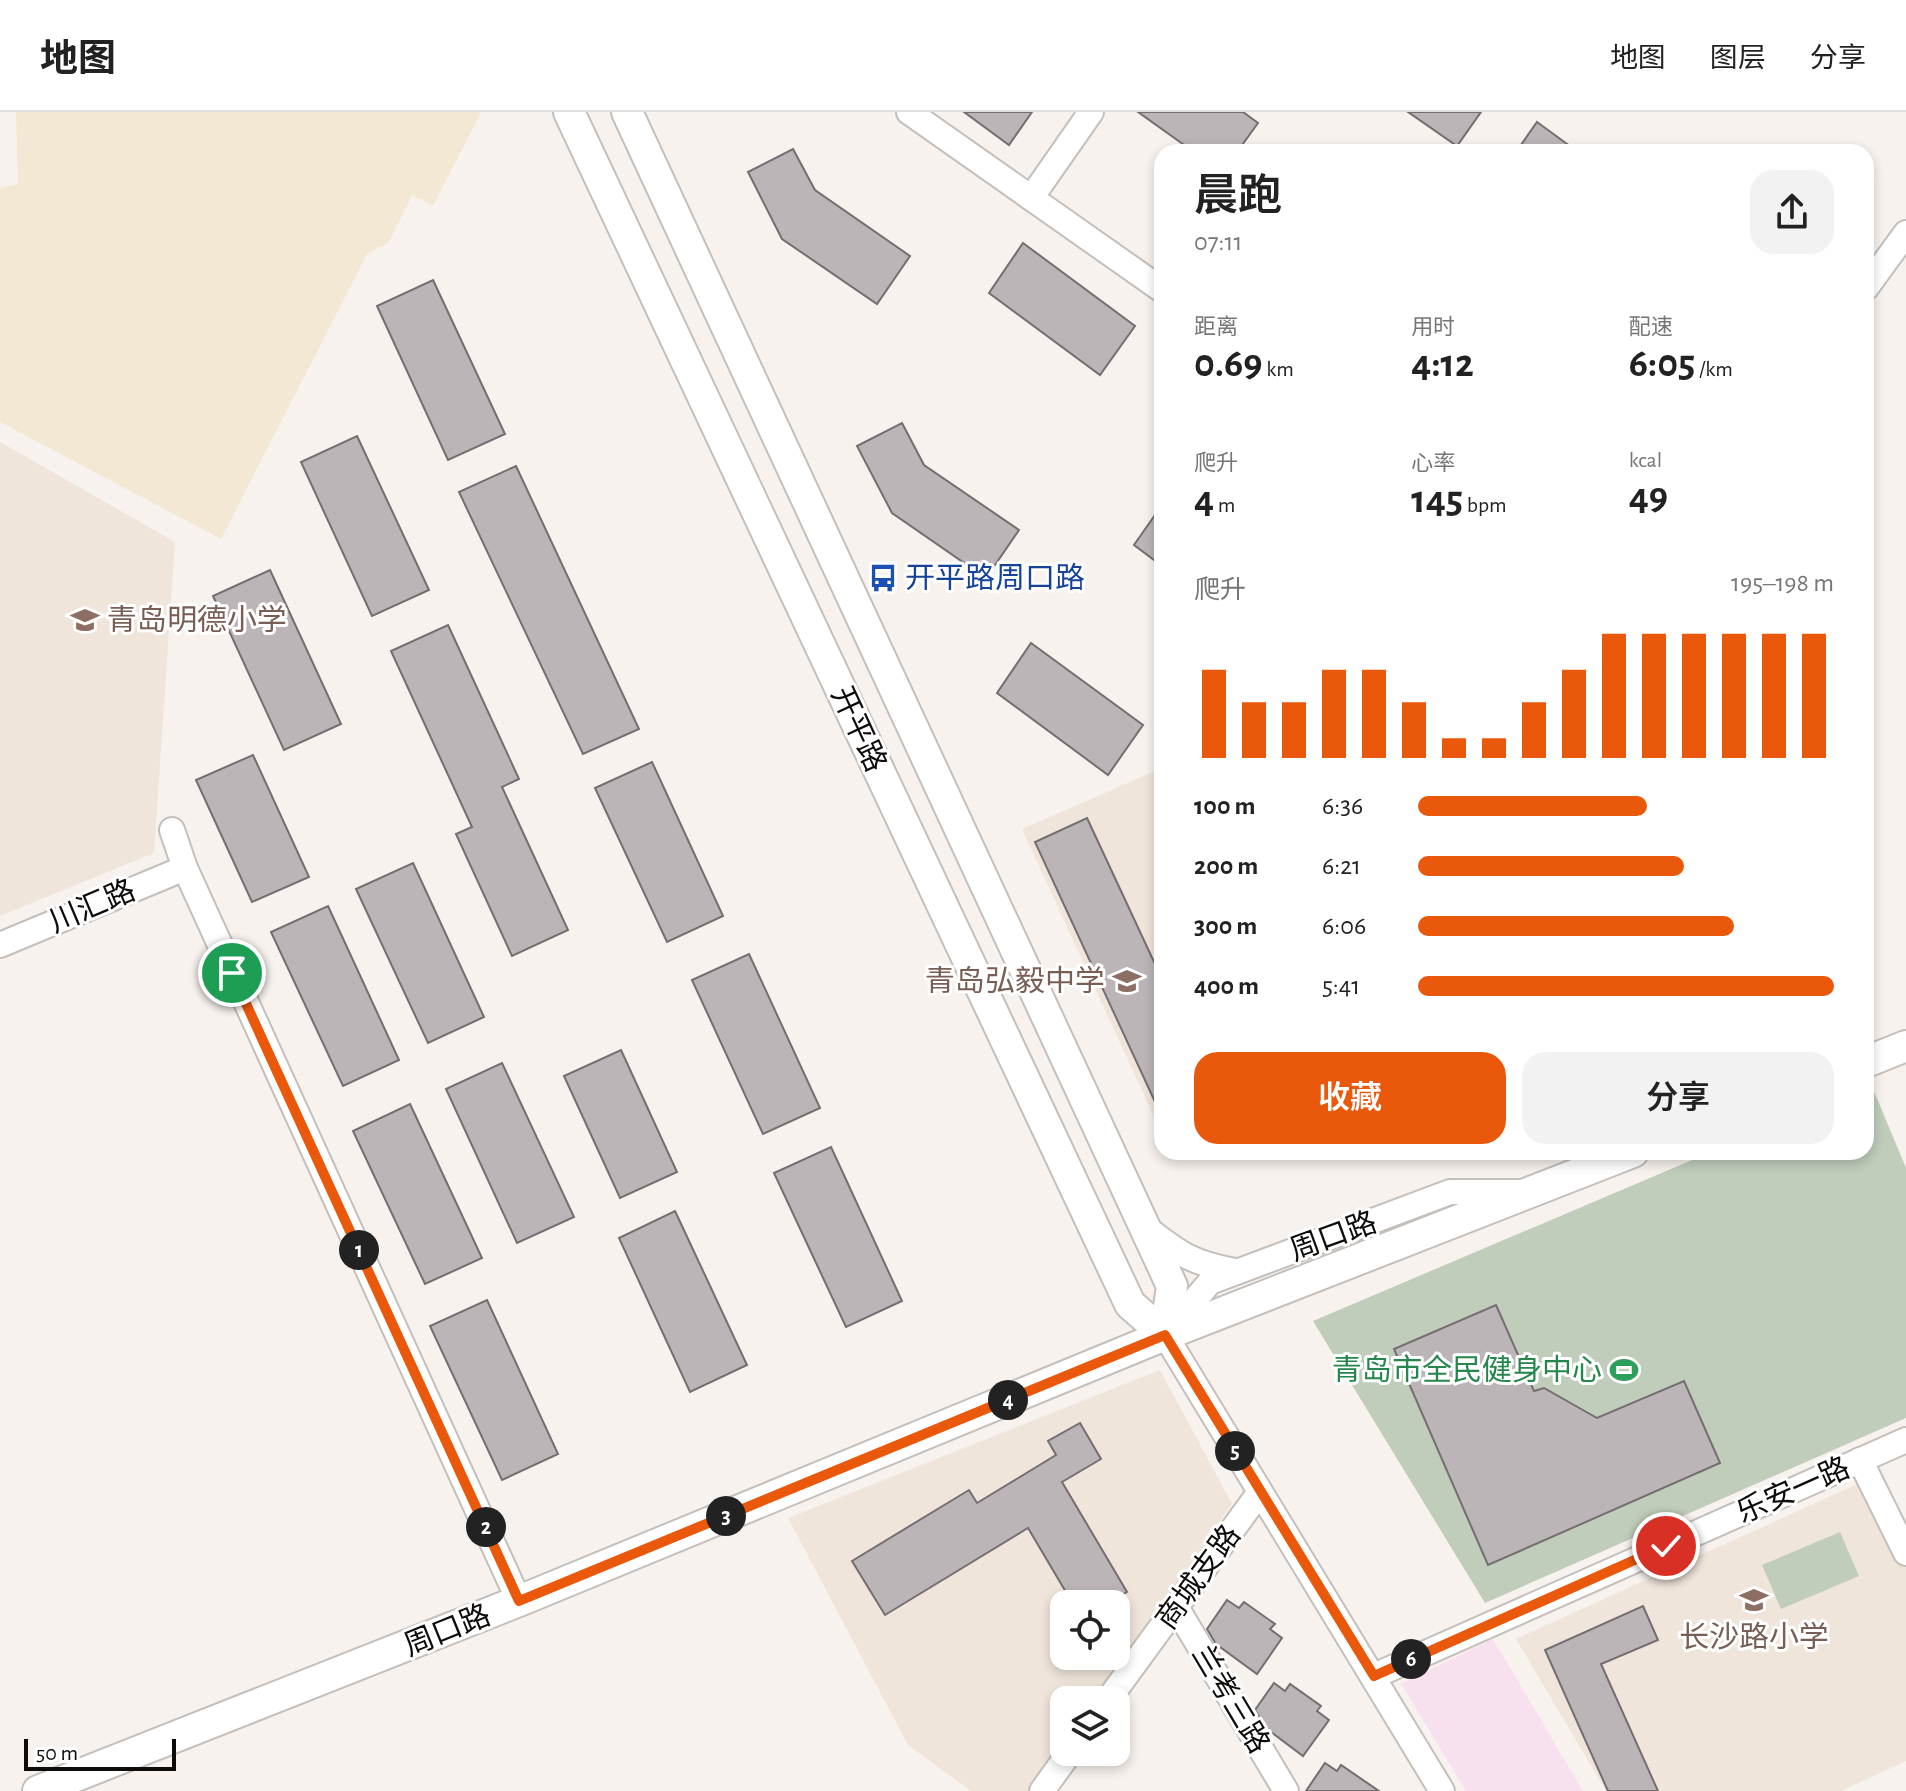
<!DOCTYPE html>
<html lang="zh">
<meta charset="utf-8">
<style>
:root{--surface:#fff;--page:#f2f2f2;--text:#222;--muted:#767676;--line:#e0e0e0;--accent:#ea580c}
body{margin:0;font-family:"Alegreya Sans","Noto Sans SC",sans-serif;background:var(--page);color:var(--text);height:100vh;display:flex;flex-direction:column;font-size:30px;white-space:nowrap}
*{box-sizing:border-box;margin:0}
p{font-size:26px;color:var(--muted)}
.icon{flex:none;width:44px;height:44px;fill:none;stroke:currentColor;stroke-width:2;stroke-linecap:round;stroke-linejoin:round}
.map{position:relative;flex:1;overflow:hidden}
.panel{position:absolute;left:1154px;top:32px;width:720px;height:1016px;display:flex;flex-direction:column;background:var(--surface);border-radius:24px;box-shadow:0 4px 12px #0003}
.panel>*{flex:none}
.tools{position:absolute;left:1050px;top:1478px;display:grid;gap:16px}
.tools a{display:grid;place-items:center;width:80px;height:80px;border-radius:16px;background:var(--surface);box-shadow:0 4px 12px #0003;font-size:40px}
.scale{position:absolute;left:24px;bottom:20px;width:152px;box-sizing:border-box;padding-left:8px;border:4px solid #0e0c0a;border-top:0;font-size:22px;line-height:28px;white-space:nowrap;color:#0e0c0a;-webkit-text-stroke:6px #fff;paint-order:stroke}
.pin{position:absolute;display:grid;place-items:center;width:68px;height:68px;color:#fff;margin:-34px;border:4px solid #fff;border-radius:50%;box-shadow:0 2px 8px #0007}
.km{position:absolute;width:40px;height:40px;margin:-20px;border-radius:50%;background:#222;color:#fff;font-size:22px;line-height:40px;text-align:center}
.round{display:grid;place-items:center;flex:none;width:84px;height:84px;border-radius:24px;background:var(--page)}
.headline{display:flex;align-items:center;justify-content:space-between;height:136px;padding:0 40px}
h1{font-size:44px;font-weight:600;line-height:60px}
.stats{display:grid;grid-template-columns:repeat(3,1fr);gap:12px;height:136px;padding:8px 40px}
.stats div{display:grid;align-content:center}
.stats b{font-size:40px;font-weight:600}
.stats small{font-size:22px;font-weight:400}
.stats p{font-size:22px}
.chart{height:224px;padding:16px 40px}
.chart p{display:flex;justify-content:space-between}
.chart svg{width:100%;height:144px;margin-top:8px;stroke:var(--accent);stroke-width:6}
.cta{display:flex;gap:16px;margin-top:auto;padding:16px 40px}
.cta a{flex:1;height:92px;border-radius:24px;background:var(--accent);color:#fff;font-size:32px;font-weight:600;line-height:92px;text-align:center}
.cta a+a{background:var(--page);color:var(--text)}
ul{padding:0 40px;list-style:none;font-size:26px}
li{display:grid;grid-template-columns:128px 96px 1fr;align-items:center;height:60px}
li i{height:20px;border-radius:10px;background:var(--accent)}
header{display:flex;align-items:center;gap:48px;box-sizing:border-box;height:112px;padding:0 40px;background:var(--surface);border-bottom:2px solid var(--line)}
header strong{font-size:38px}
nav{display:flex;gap:44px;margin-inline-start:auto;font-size:28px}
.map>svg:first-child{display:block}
.commercial{fill:#f7e1ef}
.industrial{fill:#f2e8d3}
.built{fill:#f0e5db;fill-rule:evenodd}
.green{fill:#c0cdbb}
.building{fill:#bcb5b7;stroke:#756e70;stroke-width:2}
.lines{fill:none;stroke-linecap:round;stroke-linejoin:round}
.minor-casing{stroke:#c5bfbb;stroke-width:28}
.major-casing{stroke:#c5bfbb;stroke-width:34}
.minor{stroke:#fff;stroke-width:24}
.major{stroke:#fff;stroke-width:30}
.route-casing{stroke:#fff;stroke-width:16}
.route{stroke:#ea580c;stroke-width:10}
.labels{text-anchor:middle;stroke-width:6;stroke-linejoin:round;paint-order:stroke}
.transit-label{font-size:30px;fill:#164399;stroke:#fff;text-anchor:start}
.education-label{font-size:30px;fill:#785e54;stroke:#fff;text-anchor:start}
.street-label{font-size:30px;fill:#0e0c0a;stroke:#fff}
.leisure-label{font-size:30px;fill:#27864d;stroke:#fff;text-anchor:end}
</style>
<header>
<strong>地图</strong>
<nav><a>地图</a><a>图层</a><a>分享</a></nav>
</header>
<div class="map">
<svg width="1906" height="1679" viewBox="0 0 1906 1679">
<rect width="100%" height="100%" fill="#f7f2ed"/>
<path class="commercial" d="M1493,1527L1583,1679H1466L1401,1572Z"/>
<path class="industrial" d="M16,0H481L433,94L412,83L388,131L367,142L221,427L0,310V76L18,72Z"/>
<g class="built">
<path d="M0,330L175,430L154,741L0,804Z"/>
<path d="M1162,656V1022L1022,717Z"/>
<path d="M1160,1258L1232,1392L1093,1588H1064V1630L1029,1679H971L908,1633L788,1406ZM1064,1492H1116V1544H1064Z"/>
<path d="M1864,1369L1906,1449V1649L1841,1679H1606L1516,1527Z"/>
</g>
<g class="green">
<path d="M1871,972L1906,1056V1306L1485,1491L1313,1209L1711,1040H1866V974Z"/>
<path d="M1840,1420L1859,1464L1781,1497L1762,1453Z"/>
</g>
<g class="building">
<path d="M964,0H1032L1009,33Z"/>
<path d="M1138,0H1243L1258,11L1237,40H1194Z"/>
<path d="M1408,0H1481L1457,34Z"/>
<path d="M1537,10L1578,40H1516Z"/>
<path d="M793,37L815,78L910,144L877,192L782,127L748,60Z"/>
<path d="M1023,131L1135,214L1100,263L989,181Z"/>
<path d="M433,168L505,322L448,348L377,194Z"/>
<path d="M902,311L924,353L1019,418L986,466L892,401L857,334Z"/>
<path d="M357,324L429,478L372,504L301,350Z"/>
<path d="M516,354L639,617L583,642L459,380Z"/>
<path d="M1162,393V454L1134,433Z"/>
<path d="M270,458L341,612L284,638L213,484Z"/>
<path d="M448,513L519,667L502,675L568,818L512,844L456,722L472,715L391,539Z"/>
<path d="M1031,531L1143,613L1108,663L997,581Z"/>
<path d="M253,643L309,765L252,790L196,668Z"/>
<path d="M652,650L723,804L667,830L595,676Z"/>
<path d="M1087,706L1162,867V1005L1035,730Z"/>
<path d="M413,751L484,905L428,931L356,777Z"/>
<path d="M328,794L399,948L343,974L271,820Z"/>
<path d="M749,842L820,996L763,1022L692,868Z"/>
<path d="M621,938L677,1060L620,1086L564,964Z"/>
<path d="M502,951L574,1105L517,1131L446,977Z"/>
<path d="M410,992L482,1146L425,1172L353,1019Z"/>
<path d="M831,1035L902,1189L846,1215L774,1061Z"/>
<path d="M675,1099L747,1253L690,1280L619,1126Z"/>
<path d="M487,1188L558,1342L502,1368L430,1214Z"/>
<path d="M1496,1193L1534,1279L1544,1276L1597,1306L1684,1269L1720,1351L1488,1453L1394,1237Z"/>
<path d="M1080,1311L1101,1347L1062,1370L1127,1480L1106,1492H1073L1028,1416L885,1503L852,1449L969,1378L977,1391L1056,1343L1048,1329Z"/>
<path d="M1227,1488L1239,1496L1244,1490L1275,1512L1270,1517L1282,1526L1257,1562L1216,1532L1207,1517Z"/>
<path d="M1643,1494L1658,1528L1601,1552L1658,1679H1608L1545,1538Z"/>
<path d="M1274,1571L1285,1579L1290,1572L1321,1594L1317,1599L1329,1608L1303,1644L1267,1617L1255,1598Z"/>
<path d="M1325,1651L1337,1659L1341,1653L1379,1679H1306Z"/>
</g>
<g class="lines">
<defs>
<g id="minor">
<path d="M909,0L1162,178"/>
<path d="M1031,86L1091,0"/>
<path d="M1866,176L1906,121"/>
<path d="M172,718L185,756L519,1489"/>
<path d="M0,833L185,756"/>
<path d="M1145,1115C1179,1142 1192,1151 1235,1159"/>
<path d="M1860,1348L1906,1441"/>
<path d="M1176,1495L1286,1679"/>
<path d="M1374,1564L1906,1328"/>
<path d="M1108,1588L1260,1380"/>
<path d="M1042,1679L1070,1640"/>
<path d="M1442,1679L1165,1223L1210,1170L1450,1080H1520"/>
</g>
<g id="major">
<path d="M569,0L1130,1192L1165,1223"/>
<path d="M627,0L1172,1174L1165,1223"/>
<path d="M1866,950L1906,934"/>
<path d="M38,1679L519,1489L1165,1223L1633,1040"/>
</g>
</defs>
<use href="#minor" class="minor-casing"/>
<use href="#major" class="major-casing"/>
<use href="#minor" class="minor"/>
<use href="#major" class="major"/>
</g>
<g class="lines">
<defs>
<path id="route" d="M232,861L519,1489L1165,1223L1374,1564L1666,1434"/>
</defs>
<use href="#route" class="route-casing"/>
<use href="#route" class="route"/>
</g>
<defs>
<symbol id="bus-bare" viewBox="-9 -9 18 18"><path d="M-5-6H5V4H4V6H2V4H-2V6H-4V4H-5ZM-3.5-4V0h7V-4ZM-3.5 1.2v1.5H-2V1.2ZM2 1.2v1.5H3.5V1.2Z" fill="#1a4fb4" stroke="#fff" stroke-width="2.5" paint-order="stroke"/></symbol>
<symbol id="school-bare" viewBox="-9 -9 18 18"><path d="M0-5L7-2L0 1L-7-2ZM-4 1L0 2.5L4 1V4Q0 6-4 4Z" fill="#8d6e63" stroke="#fff" stroke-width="2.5" paint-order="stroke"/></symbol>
<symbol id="stadium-bare" viewBox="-9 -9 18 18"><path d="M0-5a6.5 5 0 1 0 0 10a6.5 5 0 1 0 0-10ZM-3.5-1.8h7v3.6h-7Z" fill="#2e9e5b" stroke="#fff" stroke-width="2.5" paint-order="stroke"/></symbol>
</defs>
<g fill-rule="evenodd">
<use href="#bus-bare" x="863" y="446" width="40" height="40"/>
<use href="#school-bare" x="65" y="488" width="40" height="40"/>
<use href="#school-bare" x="1107" y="849" width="40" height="40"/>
<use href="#stadium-bare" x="1604" y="1238" width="40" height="40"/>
<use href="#school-bare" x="1734" y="1468" width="40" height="40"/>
</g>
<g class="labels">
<g class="transit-label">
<text x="905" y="476">开平路周口路</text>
</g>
<g class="education-label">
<text x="107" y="518">青岛明德小学</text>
<text x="1105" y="879" text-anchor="end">青岛弘毅中学</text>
<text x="1754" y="1535" text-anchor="middle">长沙路小学</text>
</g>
<g class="street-label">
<text transform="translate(859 617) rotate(65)" y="10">开平路</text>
<text transform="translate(92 794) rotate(-23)" y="10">川汇路</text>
<text transform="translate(1333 1124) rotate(-20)" y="10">周口路</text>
<text transform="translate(1793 1378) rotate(-24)" y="10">乐安一路</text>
<text transform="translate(1198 1465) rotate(-54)" y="10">商城支路</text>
<text transform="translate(447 1518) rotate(-22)" y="10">周口路</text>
<text transform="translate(1231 1587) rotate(59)" y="10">兰考三路</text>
</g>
<g class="leisure-label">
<text x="1602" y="1268">青岛市全民健身中心</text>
</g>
</g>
</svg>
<div class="tools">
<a><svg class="icon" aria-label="locate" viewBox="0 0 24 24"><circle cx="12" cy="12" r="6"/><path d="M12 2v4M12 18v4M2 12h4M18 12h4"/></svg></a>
<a><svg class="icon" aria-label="layers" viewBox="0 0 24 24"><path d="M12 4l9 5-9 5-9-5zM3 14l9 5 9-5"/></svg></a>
</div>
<div class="scale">50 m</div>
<div class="pin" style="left:232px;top:861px;background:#1e9e55"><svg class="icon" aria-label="arrive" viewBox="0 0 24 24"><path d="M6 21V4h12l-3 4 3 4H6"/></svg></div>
<div class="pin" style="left:1666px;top:1434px;background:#d93025"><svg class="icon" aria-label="check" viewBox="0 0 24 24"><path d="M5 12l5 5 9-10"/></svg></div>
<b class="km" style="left:359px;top:1138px">1</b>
<b class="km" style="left:486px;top:1415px">2</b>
<b class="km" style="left:726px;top:1404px">3</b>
<b class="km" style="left:1008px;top:1288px">4</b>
<b class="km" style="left:1235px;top:1339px">5</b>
<b class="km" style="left:1411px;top:1547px">6</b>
<section class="panel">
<div class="headline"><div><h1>晨跑</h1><p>07:11</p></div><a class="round"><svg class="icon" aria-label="share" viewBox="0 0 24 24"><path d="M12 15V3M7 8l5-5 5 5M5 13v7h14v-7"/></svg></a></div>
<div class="stats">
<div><p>距离</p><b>0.69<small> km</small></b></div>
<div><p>用时</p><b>4:12</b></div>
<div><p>配速</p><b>6:05<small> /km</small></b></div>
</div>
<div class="stats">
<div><p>爬升</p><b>4<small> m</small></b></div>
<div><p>心率</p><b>145<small> bpm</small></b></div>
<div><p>kcal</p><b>49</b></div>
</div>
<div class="chart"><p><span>爬升</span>195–198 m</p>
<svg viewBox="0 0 160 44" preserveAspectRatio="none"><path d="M5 44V17M15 44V27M25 44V27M35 44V17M45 44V17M55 44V27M65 44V38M75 44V38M85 44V27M95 44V17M105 44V6M115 44V6M125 44V6M135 44V6M145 44V6M155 44V6"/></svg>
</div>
<ul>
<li><b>100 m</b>6:36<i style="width:55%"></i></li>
<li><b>200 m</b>6:21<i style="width:64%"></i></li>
<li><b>300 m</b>6:06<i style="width:76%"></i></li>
<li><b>400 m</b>5:41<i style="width:100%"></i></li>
</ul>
<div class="cta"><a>收藏</a><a>分享</a></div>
</section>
</div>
